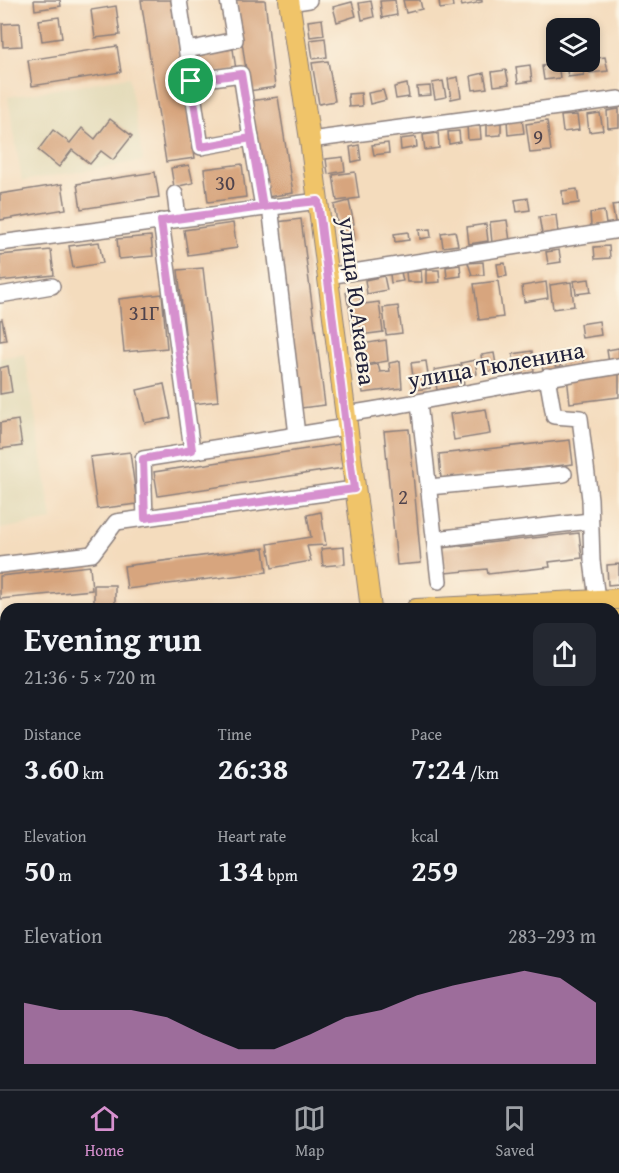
<!DOCTYPE html>
<meta charset="utf-8">
<style>
:root{--surface:#171b24;--page:#242831;--text:#f1f3f6;--muted:#9ea1a6;--line:#363941;--accent:#d690ce}
body{margin:0;font-family:"Gentium Book Plus",serif;background:var(--page);color:var(--text);height:100vh;display:flex;flex-direction:column;font-size:22px;white-space:nowrap}
*{box-sizing:border-box;margin:0}
p{font-size:20px;color:var(--muted)}
.icon{flex:none;width:33px;height:33px;fill:none;stroke:currentColor;stroke-width:2;stroke-linecap:round;stroke-linejoin:round}
.map{position:relative;flex:1;overflow:hidden}
.drawer{position:absolute;left:0px;top:603px;width:620px;height:486px;display:flex;flex-direction:column;background:var(--surface);border-radius:18px 18px 0 0;box-shadow:0 3px 9px #0003}
.drawer>*{flex:none}
.controls{position:absolute;left:546px;top:18px;display:grid;gap:12px}
.controls a{display:grid;place-items:center;width:54px;height:54px;border-radius:12px;background:var(--surface);box-shadow:0 3px 9px #0003;font-size:30px}
.pin{position:absolute;display:grid;place-items:center;width:51px;height:51px;color:#fff;margin:-26px;border:3px solid #fff;border-radius:50%;box-shadow:0 2px 6px #0007}
.round{display:grid;place-items:center;flex:none;width:63px;height:63px;border-radius:12px;background:var(--page)}
.overview{display:flex;align-items:center;justify-content:space-between;height:102px;padding:0 24px}
h1{font-size:33px;font-weight:700;line-height:45px}
.figures{display:grid;grid-template-columns:repeat(3,1fr);gap:9px;height:102px;padding:6px 24px}
.figures div{display:grid;align-content:center}
.figures b{font-size:30px;font-weight:700}
.figures small{font-size:16px;font-weight:400}
.figures p{font-size:16px}
.chart{height:168px;padding:12px 24px}
.chart p{display:flex;justify-content:space-between}
.chart svg{width:100%;height:108px;margin-top:6px;fill:var(--accent);opacity:.7}
.dock{display:flex;justify-content:space-around;align-items:center;height:84px;border-top:2px solid var(--line);background:var(--surface);font-size:16px;color:var(--muted)}
.dock a{display:grid;justify-items:center;gap:3px}
.dock .selected{color:var(--accent)}
.map>svg:first-child{display:block}
.built{fill:#e4dbba}
.green{fill:#aad682;stroke:#667c5e;stroke-width:1.5}
.building{fill:#d7a57e}
.lines{fill:none;stroke-linecap:round;stroke-linejoin:round}
.minor-casing{stroke:#8b7f7c;stroke-width:18}
.major-casing{stroke:#8b7f7c;stroke-width:22}
.minor{stroke:#fff;stroke-width:15}
.major{stroke:#f0c469;stroke-width:20}
.route-casing{stroke:#fff;stroke-width:12}
.route{stroke:#d690ce;stroke-width:8}
.labels{text-anchor:middle;stroke-width:4.5;stroke-linejoin:round;paint-order:stroke}
.number-label{font-size:21px;fill:#4f434c}
.street-label{font-size:24px;fill:#22223b;stroke:#fcf5e5}
</style>
<div class="map">
<svg width="619" height="1089" viewBox="0 0 619 1089">
<rect width="100%" height="100%" fill="#fcf5e5"/>
<filter id="ink" filterUnits="userSpaceOnUse"><feTurbulence type="fractalNoise" baseFrequency=".0167" numOctaves="2"/><feDisplacementMap in="SourceGraphic" scale="12" xChannelSelector="R" yChannelSelector="G"/><feConvolveMatrix kernelMatrix="1 2 1 2 8 2 1 2 1" color-interpolation-filters="sRGB"/></filter>
<filter id="wash" filterUnits="userSpaceOnUse"><feTurbulence type="fractalNoise" baseFrequency=".008" numOctaves="4" result="noise"/><feDisplacementMap in="SourceGraphic" scale="24" xChannelSelector="R" yChannelSelector="G"/><feGaussianBlur stdDeviation="1.35" result="paint"/><feColorMatrix in="noise" values="0 0 0 0 0 0 0 0 0 0 0 0 0 0 0 0 0 1.4 0 .05"/><feComposite in="paint" operator="in"/></filter>
<g filter="url(#wash)">
<rect width="100%" height="100%" fill="#f4dcbd"/>
<g class="built">
<path d="M129,77L143,161L22,181L8,97Z"/>
<path d="M25,354L52,520L0,529V358Z"/>
<path d="M617,670L619,685V914L614,915V671Z"/>
<path d="M108,1083H379L378,1089H109Z"/>
</g>
<path class="green" d="M113,1083H177L178,1089H114Z"/>
<g id="blocks">
<g class="building">
<path d="M34,0H60L61,6L35,10Z"/>
<path d="M141,0H171L195,158L166,162Z"/>
<path d="M236,0H265L275,87L249,91Z"/>
<path d="M395,0L397,15L382,18L380,1Z"/>
<path d="M403,0H420L422,9L406,13Z"/>
<path d="M439,0H452L453,7L440,9Z"/>
<path d="M460,0H482V2L462,6Z"/>
<path d="M371,1L374,17L362,20L359,3Z"/>
<path d="M352,2L356,16L337,22L333,7Z"/>
<path d="M116,6L120,35L95,38L91,10Z"/>
<path d="M59,17L62,38L42,41L39,20Z"/>
<path d="M322,19L324,35L310,37L308,21Z"/>
<path d="M20,23L22,46L3,47L2,24Z"/>
<path d="M325,38L327,57L313,59L310,40Z"/>
<path d="M117,46L121,72L32,86L28,60Z"/>
<path d="M233,49L236,70L199,75L197,54Z"/>
<path d="M605,57L608,71L590,73L588,62L590,59Z"/>
<path d="M328,61L335,101L319,104L312,63Z"/>
<path d="M582,62L584,75L568,77L566,63Z"/>
<path d="M558,63L560,78L544,80L542,66Z"/>
<path d="M530,65L532,81L518,83L516,67Z"/>
<path d="M506,70L509,84L494,86L492,72Z"/>
<path d="M484,73L487,88L473,90L471,76Z"/>
<path d="M458,77L461,97L451,99L448,79Z"/>
<path d="M443,81L446,97L435,99L432,83Z"/>
<path d="M407,84L409,97L396,99L394,87Z"/>
<path d="M430,86L431,95L418,96L417,87Z"/>
<path d="M383,90L386,100L370,104L368,93Z"/>
<path d="M361,93L362,106L349,107L348,94Z"/>
<path d="M278,97L293,193L267,197L250,101Z"/>
<path d="M619,109V127L608,128L607,111Z"/>
<path d="M600,113L603,130L589,132L587,115Z"/>
<path d="M577,115L579,130L563,132L561,116Z"/>
<path d="M110,119L132,136L113,160L101,151L90,164L72,150L59,167L38,150L53,130L70,143L82,128L95,139Z"/>
<path d="M522,119L524,133L508,135L507,120Z"/>
<path d="M547,121L551,151L530,153L526,124Z"/>
<path d="M501,123V135L487,136V124Z"/>
<path d="M467,126H480L481,139L468,140Z"/>
<path d="M459,131L460,142L449,144L448,132Z"/>
<path d="M438,133L439,148L425,150L423,135Z"/>
<path d="M416,137L417,147L401,150L400,139Z"/>
<path d="M388,143L389,153L374,155L372,145Z"/>
<path d="M359,145L361,160L352,162L350,147Z"/>
<path d="M343,157L345,171L328,174L326,159Z"/>
<path d="M242,164L246,197L208,202L204,169Z"/>
<path d="M189,165L193,183L174,187L171,168Z"/>
<path d="M155,172L159,197L81,209L77,184Z"/>
<path d="M355,172L359,198L337,201L333,175Z"/>
<path d="M62,184L66,209L0,220V194Z"/>
<path d="M577,189L579,203L563,205L562,191Z"/>
<path d="M528,198L530,210L517,212L515,200Z"/>
<path d="M349,201L354,224L338,227L334,205Z"/>
<path d="M619,204V226L616,227L612,205Z"/>
<path d="M604,211L606,224L591,226L590,213Z"/>
<path d="M556,215L558,232L542,234L539,217Z"/>
<path d="M301,219L325,405L301,408L277,222Z"/>
<path d="M507,220L510,241L492,243L490,222Z"/>
<path d="M233,223L237,248L188,255L184,230Z"/>
<path d="M486,224L488,241L469,244L467,227Z"/>
<path d="M353,227L355,241L340,243L339,229Z"/>
<path d="M430,229L431,237L420,239L419,230Z"/>
<path d="M455,231L458,245L443,247L441,233Z"/>
<path d="M408,232L409,240L395,242L394,234Z"/>
<path d="M151,236L153,256L119,259L117,239Z"/>
<path d="M99,242L103,263L73,268L69,246Z"/>
<path d="M609,246L610,258L595,259L594,247Z"/>
<path d="M51,250L54,275L0,281V255Z"/>
<path d="M559,250L561,262L548,264L546,252Z"/>
<path d="M483,262L484,275H472L468,263Z"/>
<path d="M505,263L507,276L499,277L497,264Z"/>
<path d="M460,265L461,276L447,278L446,267Z"/>
<path d="M203,268L218,401L193,404L178,270Z"/>
<path d="M426,270H439L440,282L426,283Z"/>
<path d="M421,271L422,282H407L406,272Z"/>
<path d="M401,272L403,281L391,283L390,274Z"/>
<path d="M384,276L387,290L367,294L365,280Z"/>
<path d="M589,279L591,292L576,294L574,281Z"/>
<path d="M498,281L503,317L479,320L474,284Z"/>
<path d="M546,282L548,298L524,302L522,286Z"/>
<path d="M571,282L574,306L553,309L550,285Z"/>
<path d="M359,289L361,302L348,304L346,292Z"/>
<path d="M162,294L167,348L124,352L119,299Z"/>
<path d="M379,302L383,332L353,336L349,306Z"/>
<path d="M398,306L402,333L386,335L383,308Z"/>
<path d="M2,319L6,340L0,341V320Z"/>
<path d="M599,321L601,335L582,338L580,324Z"/>
<path d="M386,340L388,361L358,366L356,345Z"/>
<path d="M581,348L584,366L561,370L558,352Z"/>
<path d="M619,348V361L609,363L607,350Z"/>
<path d="M532,351L534,372L515,375L513,354Z"/>
<path d="M494,353L497,370L484,372L481,355Z"/>
<path d="M554,355L556,371L543,372L541,357Z"/>
<path d="M475,360L477,374L463,377L464,385L437,390L434,370L462,365L461,363Z"/>
<path d="M400,361L402,388L363,393L359,367L378,364L380,372L390,371L389,363Z"/>
<path d="M426,361L430,388L415,390L411,363Z"/>
<path d="M8,366L12,392L0,394V368Z"/>
<path d="M619,371V397L570,403L567,377Z"/>
<path d="M164,384L171,418L145,423L137,390Z"/>
<path d="M486,409L490,434L454,440L450,414Z"/>
<path d="M18,420L22,446L0,449V423Z"/>
<path d="M409,429L421,563L397,565L384,431Z"/>
<path d="M570,440L573,464L441,479L439,454Z"/>
<path d="M339,444L343,468L158,496L154,472Z"/>
<path d="M130,452L137,504L97,509L90,457Z"/>
<path d="M321,512L326,545L307,546L311,561L272,568L268,544L311,537L307,515Z"/>
<path d="M579,533L582,558L549,562L550,567L488,574L487,569L445,573L442,548Z"/>
<path d="M344,547L345,564L323,566L321,549Z"/>
<path d="M264,548L267,572L127,589L124,566Z"/>
<path d="M619,564V584L608,585L607,565Z"/>
<path d="M90,566L92,590L0,599V576Z"/>
<path d="M94,585H115V606L94,605Z"/>
<path d="M6,681V715L0,716V682Z"/>
<path d="M615,777L619,803V907L614,908Z"/>
<path d="M0,784H6V808L0,809Z"/>
<path d="M6,871V895L0,896V872Z"/>
<path d="M6,962V988L0,989V963Z"/>
<path d="M6,1039V1071H1L0,1040Z"/>
<path d="M31,1083H73L74,1089H32Z"/>
<path d="M198,1083H228V1084L198,1088Z"/>
<path d="M265,1083H351L352,1089H266Z"/>
</g>
</g>
</g>
<g filter="url(#ink)">
<use href="#blocks" fill-opacity="0" stroke="#8b7f7c" stroke-width="1.5"/>
<g class="lines">
<defs>
<g id="minor">
<path d="M179,0L201,147L251,138L263,207"/>
<path d="M289,3L309,0"/>
<path d="M187,50L235,40L228,0"/>
<path d="M191,81L241,74L251,138"/>
<path d="M310,140L619,99"/>
<path d="M175,194L178,219"/>
<path d="M270,206L297,435L346,427"/>
<path d="M161,221L192,450"/>
<path d="M0,243L318,201"/>
<path d="M328,276L619,230"/>
<path d="M0,295L52,286"/>
<path d="M547,377L554,416L580,418L590,499L592,561L597,599"/>
<path d="M419,403L439,581"/>
<path d="M346,414C437,400 528,380 619,366"/>
<path d="M429,487L564,474"/>
<path d="M145,518L143,459L297,435"/>
<path d="M435,539L590,521"/>
<path d="M0,565L92,554L116,522L354,489"/>
<path d="M0,726H6"/>
<path d="M0,814L6,813"/>
<path d="M0,906H6"/>
<path d="M0,1002L6,1001"/>
<path d="M81,1083L82,1089"/>
<path d="M389,1089V1083"/>
</g>
<g id="major">
<path d="M289,0L310,140L371,609"/>
<path d="M416,609L619,599"/>
<path d="M614,620H619"/>
<path d="M0,637H6"/>
<path d="M0,657L6,656"/>
</g>
</defs>
<use href="#minor" class="minor-casing"/>
<use href="#major" class="major-casing"/>
<use href="#minor" class="minor"/>
<use href="#major" class="major"/>
</g>
</g>
<g class="lines" filter="url(#ink)">
<defs>
<path id="route" d="M191,81L241,74L263,207L161,221L192,450L143,459L145,518L354,489L318,201L263,207L251,138L201,147L191,81"/>
</defs>
<use href="#route" class="route-casing"/>
<use href="#route" class="route"/>
</g>
<g class="labels">
<g class="number-label">
<text x="538" y="144">9</text>
<text x="225" y="190">30</text>
<text x="144" y="320">31Г</text>
<text x="403" y="504">2</text>
</g>
<g class="street-label">
<text transform="translate(357 301) rotate(83)" y="8">улица Ю.Акаева</text>
<text transform="translate(496 365) rotate(-10)" y="8">улица Тюленина</text>
</g>
</g>
</svg>
<div class="controls">
<a><svg class="icon" aria-label="layers" viewBox="0 0 24 24"><path d="M12 4l9 5-9 5-9-5zM3 14l9 5 9-5"/></svg></a>
</div>
<div class="pin" style="left:191px;top:81px;background:#1e9e55"><svg class="icon" aria-label="arrive" viewBox="0 0 24 24"><path d="M6 21V4h12l-3 4 3 4H6"/></svg></div>
<section class="drawer">
<div class="overview"><div><h1>Evening run</h1><p>21:36 · 5 × 720 m</p></div><a class="round"><svg class="icon" aria-label="share" viewBox="0 0 24 24"><path d="M12 15V3M7 8l5-5 5 5M5 13v7h14v-7"/></svg></a></div>
<div class="figures">
<div><p>Distance</p><b>3.60<small> km</small></b></div>
<div><p>Time</p><b>26:38</b></div>
<div><p>Pace</p><b>7:24<small> /km</small></b></div>
</div>
<div class="figures">
<div><p>Elevation</p><b>50<small> m</small></b></div>
<div><p>Heart rate</p><b>134<small> bpm</small></b></div>
<div><p>kcal</p><b>259</b></div>
</div>
<div class="chart"><p><span>Elevation</span>283–293 m</p>
<svg viewBox="0 0 160 44" preserveAspectRatio="none"><path d="M0 44V19L10 22L20 22L30 22L40 25L50 32L60 38L70 38L80 32L90 25L100 22L110 16L120 12L130 9L140 6L150 9L160 19V44z"/></svg>
</div>
</section>
</div>
<nav class="dock">
<a class="selected"><svg class="icon" aria-label="home" viewBox="0 0 24 24"><path d="M3 11l9-7 9 7M6 9v11h12V9"/></svg>Home</a>
<a><svg class="icon" aria-label="map" viewBox="0 0 24 24"><path d="M3 6l6-2 6 2 6-2v14l-6 2-6-2-6 2zM9 4v14M15 6v14"/></svg>Map</a>
<a><svg class="icon" aria-label="saved" viewBox="0 0 24 24"><path d="M7 4h10v16l-5-4-5 4z"/></svg>Saved</a>
</nav>
